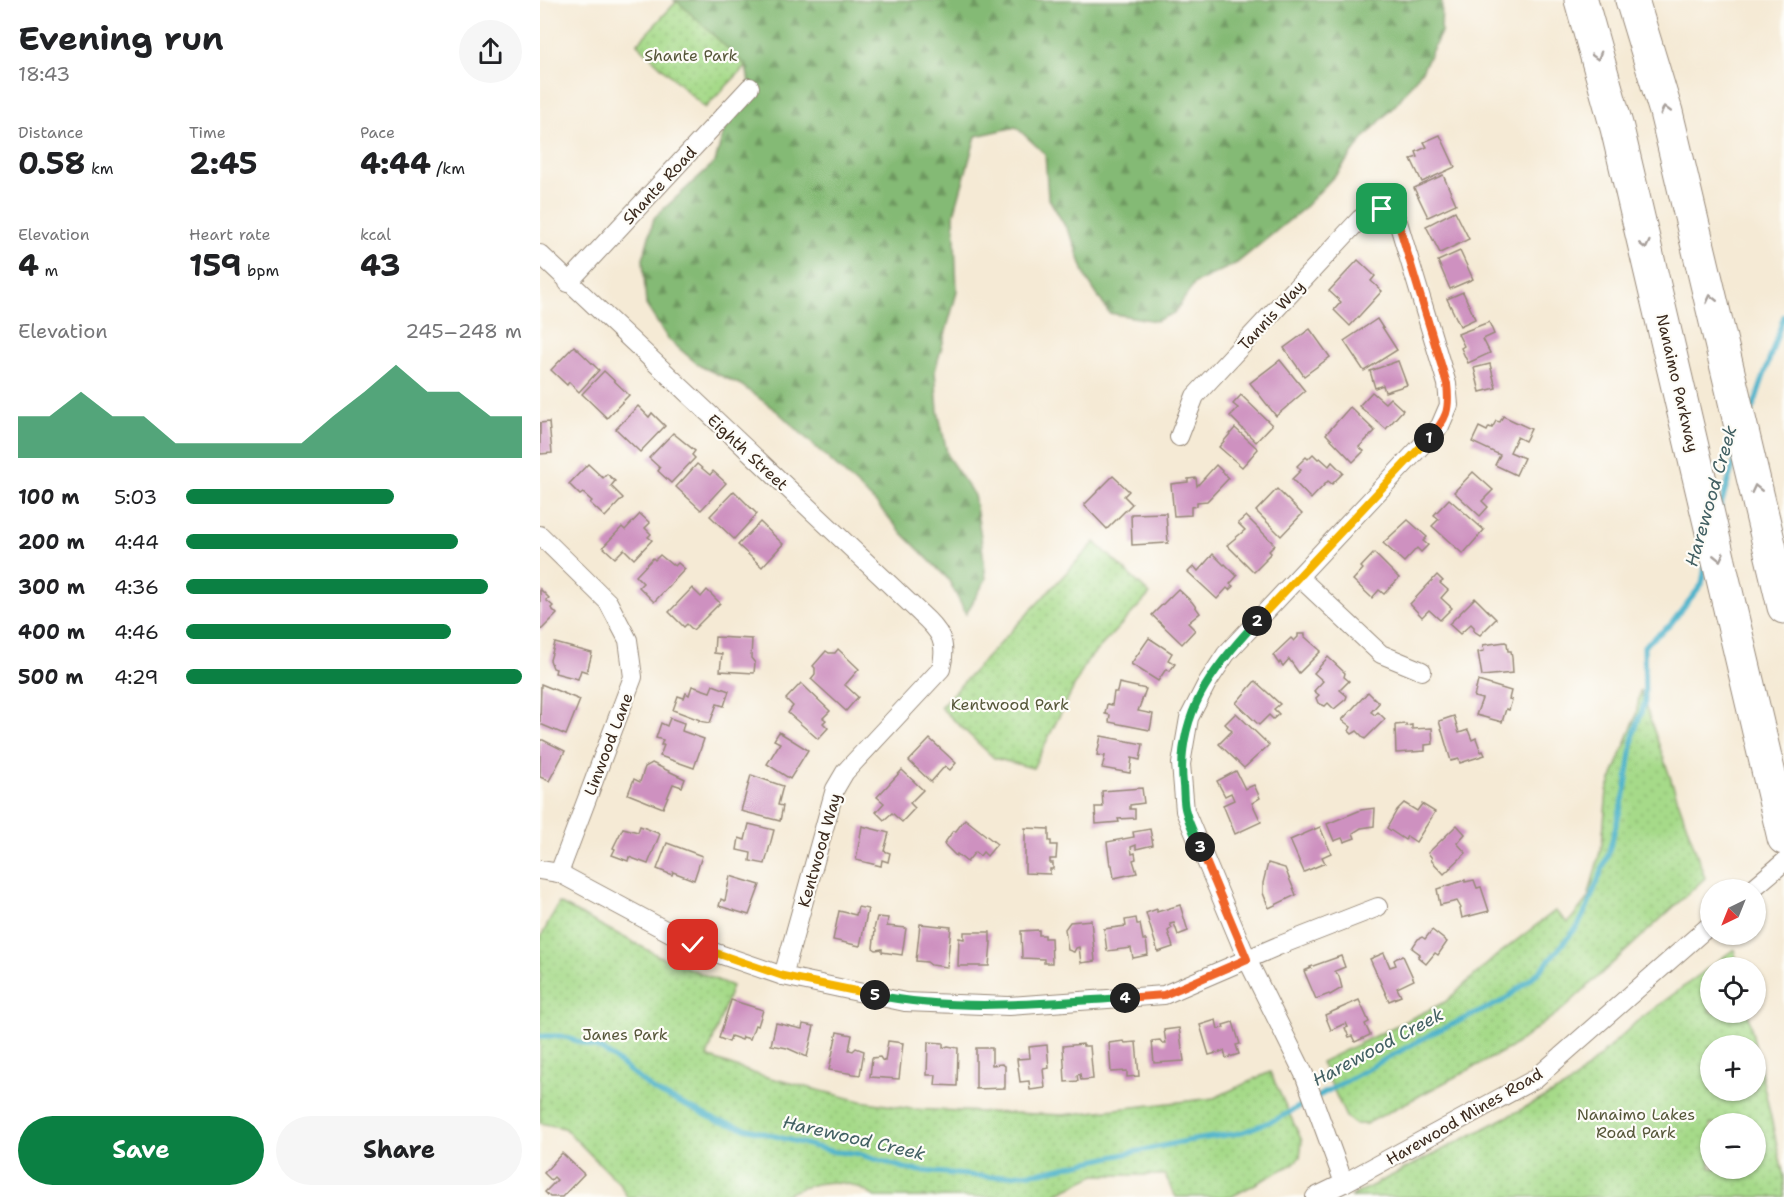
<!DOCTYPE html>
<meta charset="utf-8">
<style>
:root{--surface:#fff;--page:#f6f6f6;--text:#202124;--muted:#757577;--accent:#0b8043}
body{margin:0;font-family:"Shantell Sans",sans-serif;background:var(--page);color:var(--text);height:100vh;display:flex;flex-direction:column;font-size:22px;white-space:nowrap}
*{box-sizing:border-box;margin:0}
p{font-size:20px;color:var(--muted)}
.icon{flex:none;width:33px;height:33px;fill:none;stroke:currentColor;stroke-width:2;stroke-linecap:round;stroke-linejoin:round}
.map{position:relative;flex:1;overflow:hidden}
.panel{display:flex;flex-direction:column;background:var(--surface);width:540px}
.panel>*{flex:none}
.needle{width:39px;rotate:223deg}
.fabs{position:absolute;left:1160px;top:879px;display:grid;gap:12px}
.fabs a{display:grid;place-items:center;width:66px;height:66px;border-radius:50%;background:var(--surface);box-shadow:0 2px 4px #0004;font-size:30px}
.pin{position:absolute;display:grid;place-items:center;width:51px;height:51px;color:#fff;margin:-26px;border-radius:12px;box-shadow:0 3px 9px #0006}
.km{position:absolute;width:30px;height:30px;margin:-15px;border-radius:50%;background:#222;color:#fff;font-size:16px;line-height:30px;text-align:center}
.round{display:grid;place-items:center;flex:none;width:63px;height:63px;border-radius:32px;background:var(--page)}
.overview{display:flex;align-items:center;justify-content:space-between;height:102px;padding:0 18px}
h1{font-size:33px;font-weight:700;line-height:45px}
.metrics{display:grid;grid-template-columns:repeat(3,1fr);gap:9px;height:102px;padding:6px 18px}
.metrics div{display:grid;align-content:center}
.metrics b{font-size:30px;font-weight:700}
.metrics small{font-size:16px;font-weight:400}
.metrics p{font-size:16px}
.chart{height:168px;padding:12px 18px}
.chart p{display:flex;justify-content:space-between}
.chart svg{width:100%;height:108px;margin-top:6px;fill:var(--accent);opacity:.7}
.cta{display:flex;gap:12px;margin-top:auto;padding:12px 18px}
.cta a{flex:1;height:69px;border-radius:36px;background:var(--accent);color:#fff;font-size:24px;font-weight:700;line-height:69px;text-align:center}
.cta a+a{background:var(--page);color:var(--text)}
ul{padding:0 18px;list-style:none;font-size:20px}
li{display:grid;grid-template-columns:96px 72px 1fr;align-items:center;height:45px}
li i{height:15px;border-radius:8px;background:var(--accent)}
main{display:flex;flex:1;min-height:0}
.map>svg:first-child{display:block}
.forest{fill:url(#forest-firs);stroke:#60724a;stroke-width:1.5}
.park{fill:url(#park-dots);stroke:#708254;stroke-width:1.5;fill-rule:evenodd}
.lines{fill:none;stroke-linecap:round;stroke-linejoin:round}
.stream{stroke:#4cb2ca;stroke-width:5}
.building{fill:#ce91c0}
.street-casing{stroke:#988a7a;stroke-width:20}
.highway-casing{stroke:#988a7a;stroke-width:35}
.street{stroke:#fff;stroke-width:18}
.highway{stroke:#fff;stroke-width:33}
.oneway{stroke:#a79f9a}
.split-1-casing{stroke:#fff;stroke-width:12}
.split-2-casing{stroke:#fff;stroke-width:12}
.split-3-casing{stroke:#fff;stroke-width:12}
.split-4-casing{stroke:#fff;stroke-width:12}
.split-5-casing{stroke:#fff;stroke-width:12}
.split-6-casing{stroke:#fff;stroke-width:12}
.split-1{stroke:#f0652b;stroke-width:8}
.split-2{stroke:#f5b400;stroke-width:8}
.split-3{stroke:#22a559;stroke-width:8}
.split-4{stroke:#f0652b;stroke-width:8}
.split-5{stroke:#22a559;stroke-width:8}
.split-6{stroke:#f5b400;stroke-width:8}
.labels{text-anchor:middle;stroke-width:4.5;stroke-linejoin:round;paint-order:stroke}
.park-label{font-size:16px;fill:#565639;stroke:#fdfcf7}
.street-label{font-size:16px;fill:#3b2a1e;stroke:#fdfcf7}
.water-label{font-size:18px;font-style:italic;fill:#426063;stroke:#fdfcf7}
</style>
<main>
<section class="panel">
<div class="overview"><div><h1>Evening run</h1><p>18:43</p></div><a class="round"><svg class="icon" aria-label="share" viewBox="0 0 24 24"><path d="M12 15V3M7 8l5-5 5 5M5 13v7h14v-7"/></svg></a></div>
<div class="metrics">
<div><p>Distance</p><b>0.58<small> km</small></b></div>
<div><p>Time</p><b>2:45</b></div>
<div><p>Pace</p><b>4:44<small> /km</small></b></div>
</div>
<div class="metrics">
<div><p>Elevation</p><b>4<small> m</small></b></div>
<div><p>Heart rate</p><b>159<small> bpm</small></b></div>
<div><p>kcal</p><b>43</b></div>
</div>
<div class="chart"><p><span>Elevation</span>245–248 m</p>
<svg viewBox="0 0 160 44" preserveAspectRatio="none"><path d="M0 44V27L10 27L20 17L30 27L40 27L50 38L60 38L70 38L80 38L90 38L100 27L110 17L120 6L130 17L140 17L150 27L160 27V44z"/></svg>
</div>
<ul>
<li><b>100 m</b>5:03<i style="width:62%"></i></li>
<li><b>200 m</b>4:44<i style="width:81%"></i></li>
<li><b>300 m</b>4:36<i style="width:90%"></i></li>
<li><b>400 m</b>4:46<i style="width:79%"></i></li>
<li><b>500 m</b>4:29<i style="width:100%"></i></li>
</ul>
<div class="cta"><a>Save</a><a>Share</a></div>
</section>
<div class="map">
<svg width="1244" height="1197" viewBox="0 0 1244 1197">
<defs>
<pattern id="forest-firs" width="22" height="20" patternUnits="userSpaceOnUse" patternTransform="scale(1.5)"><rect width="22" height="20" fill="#84ba75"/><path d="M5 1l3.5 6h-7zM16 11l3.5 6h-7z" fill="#6d975f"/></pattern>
<pattern id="park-dots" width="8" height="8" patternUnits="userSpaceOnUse" patternTransform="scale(1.5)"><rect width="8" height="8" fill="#a6da89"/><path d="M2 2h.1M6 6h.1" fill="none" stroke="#90bb76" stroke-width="1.8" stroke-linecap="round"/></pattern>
</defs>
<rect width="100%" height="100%" fill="#fdfcf7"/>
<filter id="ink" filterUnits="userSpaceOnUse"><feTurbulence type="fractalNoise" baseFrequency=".0167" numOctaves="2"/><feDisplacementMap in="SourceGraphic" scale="12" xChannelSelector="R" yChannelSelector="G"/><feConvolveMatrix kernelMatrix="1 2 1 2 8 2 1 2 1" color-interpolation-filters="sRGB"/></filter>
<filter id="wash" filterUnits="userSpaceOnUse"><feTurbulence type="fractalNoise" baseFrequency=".008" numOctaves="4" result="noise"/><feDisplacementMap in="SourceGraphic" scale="24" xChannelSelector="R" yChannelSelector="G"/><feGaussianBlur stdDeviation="1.35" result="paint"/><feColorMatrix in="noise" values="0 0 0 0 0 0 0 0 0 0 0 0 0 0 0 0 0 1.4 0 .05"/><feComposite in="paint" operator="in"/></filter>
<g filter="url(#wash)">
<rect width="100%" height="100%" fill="#f5ead5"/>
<path class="forest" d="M134,0H902L901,32L883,69L858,102L824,138L799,171L763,209L697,263L655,283L634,313L616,321L569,313L546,278L532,238L508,197L505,154L476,127L436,136L414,214L417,292L395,371L398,411L408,457L434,495L441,537L446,579L426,614L408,579L362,533L336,503L238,412L201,385L160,366L128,339L106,305L103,259L114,218L175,162L187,120L210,87L206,66Z"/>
<g class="park">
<path d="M137,1L206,66L165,108L97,44Z"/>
<path d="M555,542L610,594L547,661L493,768L454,758L400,707Z"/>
<path d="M1100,690L1165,878L1023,1009L970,1048L826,1124H815L806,1117L781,1062L905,1002L956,956L1015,911L1028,923L1048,898L1062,844L1067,791L1096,716Z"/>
<path d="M19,903L123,958L192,986L167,1057L219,1075L321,1101L371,1109L523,1115L674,1098L730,1072L762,1141L760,1157L753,1164L691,1197H636L625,1175H555L510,1197H335C328,1193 321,1188 314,1186C290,1177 263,1186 241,1197H87L80,1184L24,1128L0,1123V939Z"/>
<path d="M1194,949L1198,967L1170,968V1012L1208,1013L1244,1177V1197H810L1029,1085L1096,1022ZM1170,1046H1215V1090H1170ZM1170,1124H1215V1168H1170Z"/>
</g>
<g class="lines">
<g class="stream">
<path d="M1211,414L1244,316"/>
<path d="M1180,508L1195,459"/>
<path d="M0,1036H22L63,1050L115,1091L178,1121L295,1152L315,1153L371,1170L450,1177L501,1172L646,1141L700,1133L737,1119L891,1034L963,1001L1000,971L1038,926L1047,908L1068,855L1085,792L1094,733L1105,702L1104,646L1130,625L1162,584L1165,566"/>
</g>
</g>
<g id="blocks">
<g class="building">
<path d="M900,135L915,167L882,182L871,159L878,157L876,152L887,147L884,142Z"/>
<path d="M903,175L916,204L888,217L874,188Z"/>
<path d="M915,211L929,239L900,253L886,226Z"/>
<path d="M920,251L933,279L910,289L898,261Z"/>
<path d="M818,260L835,276L831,281L842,291L810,326L794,310L801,302L789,291Z"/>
<path d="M923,292L935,319L920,326L907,299Z"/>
<path d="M837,319L857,350L824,371L804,341Z"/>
<path d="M949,322L954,334L943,339L950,353L928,363L921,348L924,346L918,334Z"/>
<path d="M770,329L790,357L764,376L744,348Z"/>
<path d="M34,346L59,370L39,392L29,382L27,385L11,370Z"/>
<path d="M740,360L765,391L736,416L710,383Z"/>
<path d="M858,361L867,385L845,392L843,385L835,388L830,371Z"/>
<path d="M950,364L956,388L940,392L934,368Z"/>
<path d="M64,371L89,395L67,418L42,394Z"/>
<path d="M832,392L845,403L850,398L863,410L846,429L819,406Z"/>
<path d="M701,395L732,425L716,442L690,416L698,408L693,404Z"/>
<path d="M98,406L109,417L112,413L125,426L100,452L76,429Z"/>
<path d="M810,407L835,431L819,447L824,451L813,462L786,434Z"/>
<path d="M963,416L991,429L985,441L977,437L970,452L984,458L976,475L955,465L960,455L932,442L939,427L947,431L949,427L952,428L956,421L960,422Z"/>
<path d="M9,422L12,453L0,454V423Z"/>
<path d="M695,428L718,449L702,467L679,447Z"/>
<path d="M133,433L155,451L152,455L155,458L131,483L118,471L120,468L109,458Z"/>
<path d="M773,454L778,459L780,458L789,466L792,462L803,473L792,484L788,481L771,499L752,479L761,470L757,466L766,457L768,459Z"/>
<path d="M48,464L63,478L67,474L75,481L71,486L83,498L65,517L50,503L52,501L43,493L40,495L29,484Z"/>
<path d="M157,464L170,475L173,471L186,483L161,510L136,487Z"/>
<path d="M676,465L689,478L667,501L657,502V506L651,507V515L634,516L631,484L648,482V479L656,478L657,486Z"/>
<path d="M933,472L953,490L942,501L948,507L940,516L914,492Z"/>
<path d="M573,476L589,491L584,496L592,504L567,529L544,505Z"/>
<path d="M737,489L762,514L741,536L716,511Z"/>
<path d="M194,491L217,514L194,539L170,516Z"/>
<path d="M909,499L944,530L923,554L892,526L899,519L894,515Z"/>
<path d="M626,513L628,543L592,545L591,514Z"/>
<path d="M100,514L110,523L105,528L111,534L108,537L112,540L94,559L84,549L75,558L63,547L82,527L85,530Z"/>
<path d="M706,516L735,545L729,551L731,553L725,559L726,560L714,572L687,545L705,530L698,523Z"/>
<path d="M868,520L887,537L883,541L888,545L881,552L877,548L864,562L843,543Z"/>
<path d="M220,522L243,544L222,567L198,545Z"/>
<path d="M834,553L859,578L844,594L839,590L832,598L813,580L823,569L821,567Z"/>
<path d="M673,554L684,565L685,564L697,576L690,584L693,586L689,590L687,588L677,599L648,572L654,566L658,571Z"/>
<path d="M120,555L132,565L133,564L135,566L138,563L145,569L114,602L99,587L103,583L96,576L113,558L115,560Z"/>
<path d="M897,575L903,581L900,583L908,590L901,598L912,608L900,620L889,610L882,617L870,604Z"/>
<path d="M152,588L161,597L167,590L180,603L153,630L147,624L144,627L129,612Z"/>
<path d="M0,589L9,598L6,600L13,606L11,608L17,614L0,631Z"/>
<path d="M638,589L652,602L660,613L648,623L655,630L642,644L612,615Z"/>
<path d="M935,598L956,619L940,635L934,631V627L931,624L920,634L909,624Z"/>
<path d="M758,634H765V637L781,651L759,673L749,659L743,666L740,662L739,664L733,655L751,638L754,641L758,637Z"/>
<path d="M175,637L212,639L211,658L215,663L214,673L180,671L182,654L174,653Z"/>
<path d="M609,638L632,653L628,660L635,664L630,671L626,669L618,681L591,664Z"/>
<path d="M965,642L967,643L968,651H971L972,657L973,673L942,676L938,652L944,651L943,645Z"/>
<path d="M15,643L52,653L47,672L41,670L38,679L15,673L16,669L13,668L10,660Z"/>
<path d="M298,649L319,669L305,685L318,697L306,711L271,679L275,674V668L273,666L286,651L289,653H295Z"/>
<path d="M788,657L805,673L804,677L809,681L800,690L807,696L806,699L794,709L788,703L785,706L778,703L776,698L779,695L774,691L783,681L774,673Z"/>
<path d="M715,681L740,704L734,709L739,714L733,719L729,715L719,725L696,703Z"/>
<path d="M938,681L971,691L969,699L972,700L969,710L966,709L962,722L936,715L942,699L934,697Z"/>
<path d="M261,683L290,711L283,718L286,720L283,723L288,728L278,739L248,713L253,706L246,699Z"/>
<path d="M579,683L606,689L598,711L613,714L610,730L569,722L570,715L565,714L567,704L572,705L574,692H577Z"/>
<path d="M1,684L40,700L26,735L0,724Z"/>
<path d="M173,685L189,691L184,706L177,704L170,723L159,721L160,720L133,710L138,696L144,698L146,693L149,695L152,686L170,692Z"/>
<path d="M828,692L839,703L831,712L835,715L838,712L845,719L825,739L817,731L812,734L809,731L811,727L802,720Z"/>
<path d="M696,713L729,745L704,768L679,744L692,731L685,724Z"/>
<path d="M914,716L919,733L928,730L932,740L936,738L941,752L943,751L945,755L920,763L919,759L911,761L899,721Z"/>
<path d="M130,718L144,723L142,731L164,739L154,768L120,756L124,745H121L123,740L116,738L121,723L127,726Z"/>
<path d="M866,724V726L872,725V729L892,728L893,744L885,745V751L856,753L855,725Z"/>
<path d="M239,732L268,750L250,779L227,764L240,743L234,740Z"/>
<path d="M561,736L603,744L600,760L592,758L590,773L562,768L565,756L557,755Z"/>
<path d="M390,739L416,763L410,770L405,766L391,782L369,761Z"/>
<path d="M0,740H3L25,751L9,781L0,777Z"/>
<path d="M112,763L145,779L142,787L133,784L123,808L88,794L94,779L100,782L105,767Z"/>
<path d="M362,770L383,790L370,803L375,808L362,822L352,813L344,820L336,812L344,803L337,797Z"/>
<path d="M696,771L705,789L714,785L720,798L712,803L721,822L695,834L683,805L694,800L691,793L685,796L677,781Z"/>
<path d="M211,775L243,786L238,805L243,806L240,821L201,811Z"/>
<path d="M602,788L604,803L590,805V809H595V818L578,819L579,822L556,824L555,807H563L562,791Z"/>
<path d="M864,803L877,811L882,804L895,812L876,842L867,836L865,840L847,828L857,810Z"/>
<path d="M835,808L834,826L821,828L813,833L815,838L804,842L802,838L794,841L787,824L821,810Z"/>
<path d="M425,819L457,844L447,856L443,852L440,856L435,852L427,862L417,854L416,856L404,844L413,831H416Z"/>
<path d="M209,824L234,830L225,864L210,861L211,853L197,850L199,838L205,840Z"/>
<path d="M917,825L925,834L917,843L926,853L904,874L891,860L892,858L888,853Z"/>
<path d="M100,826L120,834L108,864L89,857L88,861L72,855L75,849L73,848L83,828L98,832Z"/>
<path d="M322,826L349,833L344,851L350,853L348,862L342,860L341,866L316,860Z"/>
<path d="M780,827L791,853L782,857L785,863L764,872L750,840Z"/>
<path d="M485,828L509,829V841H511V845H517L516,859H510V863H513V869H510V874L485,873Z"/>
<path d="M610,829L613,845L596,849V845L591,847L592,854L595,853L596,859L593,860L597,873L574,878L572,865H570L567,842L594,837L593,832Z"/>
<path d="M127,843L162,856L154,880L133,872L132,875L117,869Z"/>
<path d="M728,863L745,868L756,895L729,908L723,893V883Z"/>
<path d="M190,876L220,885L209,915L179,906L181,899L185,901Z"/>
<path d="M925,880V882L934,880L937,888L941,887L949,911L922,918L920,909L921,908L917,901L900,905L897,889Z"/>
<path d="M640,905L648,931L638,935L634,923L630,924L632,928L628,931L633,947L618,952L606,913L617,909V912Z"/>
<path d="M318,907L328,909L320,946L293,940L299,911L316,915Z"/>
<path d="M337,917L348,918L347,926L366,928L362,955L342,952V949L336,950L333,948L335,930L334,929Z"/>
<path d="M596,918L597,924H600L603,940H606L608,955L593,958L591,948L567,951L564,929L586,926L585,920Z"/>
<path d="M551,920L555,961L541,963L539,947L536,948L534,952L528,950L525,929L530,922Z"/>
<path d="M380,924L411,927L407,967L391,965L387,962L376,961Z"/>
<path d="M499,930V935H505V938H511L512,963H504V959L482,958L481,931Z"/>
<path d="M892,930L907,942L898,955L895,953L886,964L878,957L880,954L872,948L878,939L882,937L885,939Z"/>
<path d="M424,932H450V942H451L449,966H418L419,938L424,939Z"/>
<path d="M844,953L850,967L856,965L854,960L857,958L863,956L874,980L857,988L861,996L849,1001L830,959Z"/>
<path d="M801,956L805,967L795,971L799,976L802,988L790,995L789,994L776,999L764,971L771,968L770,967Z"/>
<path d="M191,1000L223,1010L218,1026L215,1025L210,1039L203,1037L202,1040L191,1036L189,1042L179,1038Z"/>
<path d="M819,1000L829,1022L825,1024L830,1035L815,1042L812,1036L809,1037L805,1028L808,1027L806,1023L791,1030L785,1015Z"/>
<path d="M676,1020L678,1029L684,1028L683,1025L693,1022L700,1044L696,1045L699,1054L686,1058L684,1051L669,1055L660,1025Z"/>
<path d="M236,1023L262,1029L263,1024L274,1026L267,1057L247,1048L231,1045Z"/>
<path d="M639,1028L644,1061L614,1063L612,1041L620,1040L622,1043H626L624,1030Z"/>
<path d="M297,1032L312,1035L309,1050L313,1051L316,1048L324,1051L320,1075L289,1070Z"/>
<path d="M348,1041L363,1043L359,1079L330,1077L332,1058L340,1057L342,1060L345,1061Z"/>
<path d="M584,1041L585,1043L596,1042L599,1076L587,1077V1071L571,1072L569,1043Z"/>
<path d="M388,1042L403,1043V1048L408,1046L418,1048L417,1086L395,1085L396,1075H387Z"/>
<path d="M543,1044V1046H550L553,1079L541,1080L540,1074L537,1075L538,1081L525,1082L523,1046Z"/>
<path d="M507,1045L509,1068L503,1069L505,1088L490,1090L489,1081L480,1082L477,1059L490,1058L489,1047Z"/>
<path d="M436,1048H452V1065L462,1064L465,1066V1088L436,1089Z"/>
<path d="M22,1153L44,1174L22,1197H10L5,1192L17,1180L14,1177L11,1180L4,1173Z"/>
</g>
</g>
</g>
<g filter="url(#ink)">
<use href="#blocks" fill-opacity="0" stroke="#988a7a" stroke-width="1.5"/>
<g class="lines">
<defs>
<g id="street">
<path d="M0,254L380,613C400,631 408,641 401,669L305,772L295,789L243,976"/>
<path d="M28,283L210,87"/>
<path d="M639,437L655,396L820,219C837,207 844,204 858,222L907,384L909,405L900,426L686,654L667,683L649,718L641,764L645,811L707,959L764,1074L804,1183"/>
<path d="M0,535L68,602L88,640L93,677L19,873"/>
<path d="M759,577L841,654L882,671"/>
<path d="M0,870L19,873L153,945L243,976L365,1002L469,1006L624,995L738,946L838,907"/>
<path d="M1211,890L1244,862"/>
<path d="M775,1197L804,1183L995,1079L1170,925"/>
</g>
<g id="highway">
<path d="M1041,0L1077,128L1244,838"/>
<path d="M1092,0L1126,112L1244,607"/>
</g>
</defs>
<use href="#street" class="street-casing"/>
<use href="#highway" class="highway-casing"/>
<use href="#street" class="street"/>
<use href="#highway" class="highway"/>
</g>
<defs><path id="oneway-chevron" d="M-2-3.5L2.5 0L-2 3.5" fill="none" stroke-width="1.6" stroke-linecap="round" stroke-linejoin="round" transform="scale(1.5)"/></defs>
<g class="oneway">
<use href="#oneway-chevron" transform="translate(1057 56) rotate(74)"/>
<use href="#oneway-chevron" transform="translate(1125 110) rotate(-106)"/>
<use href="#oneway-chevron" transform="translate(1105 245) rotate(77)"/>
<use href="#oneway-chevron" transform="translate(1171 299) rotate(-103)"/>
<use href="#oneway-chevron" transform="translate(1216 489) rotate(-103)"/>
<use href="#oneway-chevron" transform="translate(1179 557) rotate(77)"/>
</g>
</g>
<g class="lines" filter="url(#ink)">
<defs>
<path id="split-1" d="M842,209L851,213L858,222L907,384C910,410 907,419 889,438"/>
<path id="split-2" d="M717,621L889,438"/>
<path id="split-3" d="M660,847C655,835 649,824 646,812C643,804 644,793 643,785C636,715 672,669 717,621"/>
<path id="split-4" d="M585,998L624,995L707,959L660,847"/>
<path id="split-5" d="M335,995C417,1012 502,1003 585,998"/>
<path id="split-6" d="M153,945L243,976L335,995"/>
</defs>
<use href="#split-1" class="split-1-casing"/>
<use href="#split-2" class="split-2-casing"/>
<use href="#split-3" class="split-3-casing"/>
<use href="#split-4" class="split-4-casing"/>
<use href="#split-5" class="split-5-casing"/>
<use href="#split-6" class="split-6-casing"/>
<use href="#split-1" class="split-1"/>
<use href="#split-2" class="split-2"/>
<use href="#split-3" class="split-3"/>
<use href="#split-4" class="split-4"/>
<use href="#split-5" class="split-5"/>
<use href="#split-6" class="split-6"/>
</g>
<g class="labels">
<g class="park-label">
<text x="151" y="61">Shante Park</text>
<text x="470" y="710">Kentwood Park</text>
<text x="85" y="1040">Janes Park</text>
<text x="1096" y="1120">Nanaimo Lakes<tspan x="1096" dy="18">Road Park</tspan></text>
</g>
<g class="street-label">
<text transform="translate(119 185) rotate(-47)" y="6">Shante Road</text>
<text transform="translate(731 315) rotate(-47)" y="6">Tannis Way</text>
<text transform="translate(1138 383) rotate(77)" y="6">Nanaimo Parkway</text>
<text transform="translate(208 452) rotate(43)" y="6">Eighth Street</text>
<text transform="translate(68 744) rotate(-69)" y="6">Linwood Lane</text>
<text transform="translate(279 850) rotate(-74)" y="6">Kentwood Way</text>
<text transform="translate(924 1116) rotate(-30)" y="6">Harewood Mines Road</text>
</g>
<g class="water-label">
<text transform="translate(1171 496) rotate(-74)" y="6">Harewood Creek</text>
<text transform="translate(838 1047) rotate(-28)" y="6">Harewood Creek</text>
<text transform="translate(314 1138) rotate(13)" y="6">Harewood Creek</text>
</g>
</g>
</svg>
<div class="fabs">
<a><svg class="needle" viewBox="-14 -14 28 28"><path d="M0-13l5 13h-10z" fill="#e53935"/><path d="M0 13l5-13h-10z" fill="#757577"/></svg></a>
<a><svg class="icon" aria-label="locate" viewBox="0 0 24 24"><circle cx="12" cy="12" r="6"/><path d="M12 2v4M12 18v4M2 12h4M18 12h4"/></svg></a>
<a>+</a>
<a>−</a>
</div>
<div class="pin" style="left:842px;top:209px;background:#1e9e55"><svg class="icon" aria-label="arrive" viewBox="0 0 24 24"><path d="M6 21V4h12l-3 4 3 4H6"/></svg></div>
<div class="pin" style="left:153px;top:945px;background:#d93025"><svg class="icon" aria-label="check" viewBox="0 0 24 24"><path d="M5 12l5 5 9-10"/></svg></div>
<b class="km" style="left:889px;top:438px">1</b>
<b class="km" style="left:717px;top:621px">2</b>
<b class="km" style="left:660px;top:847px">3</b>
<b class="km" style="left:585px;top:998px">4</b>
<b class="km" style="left:335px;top:995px">5</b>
</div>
</main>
